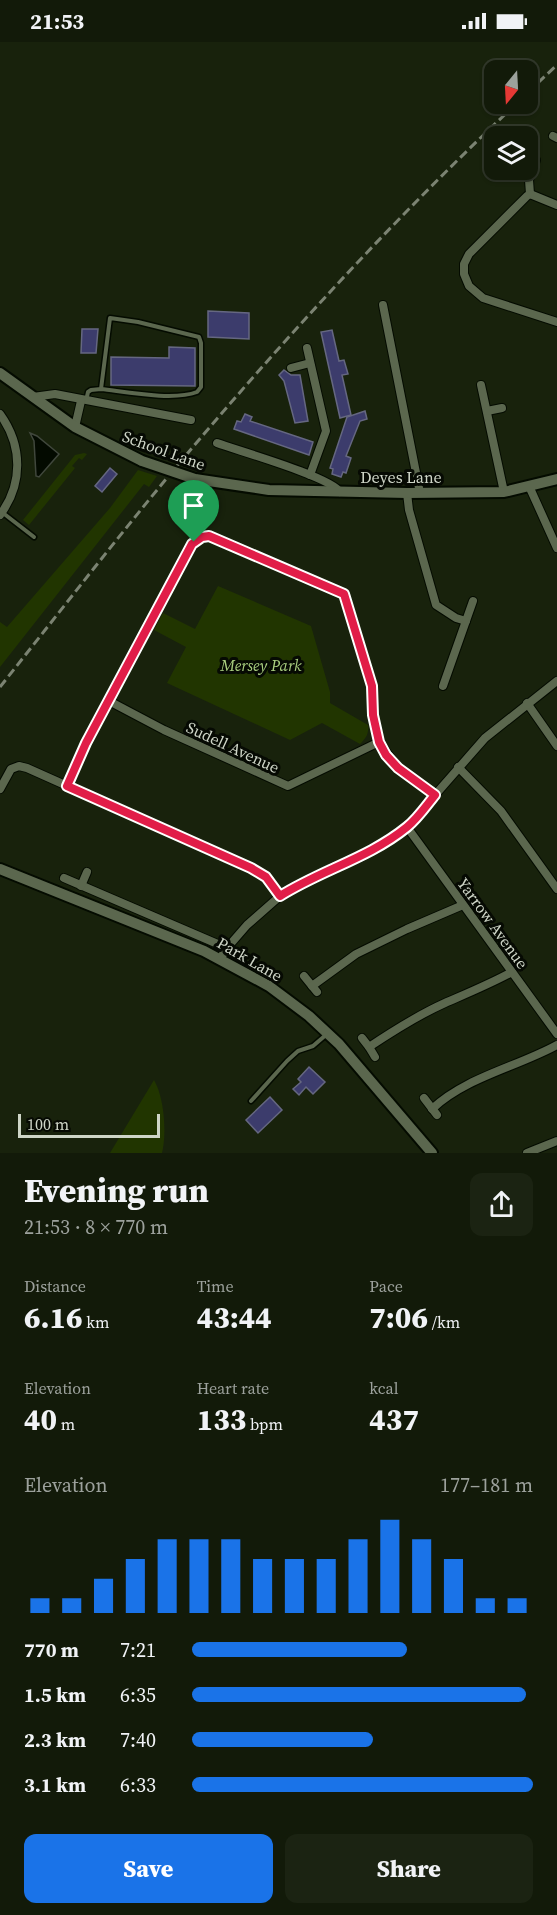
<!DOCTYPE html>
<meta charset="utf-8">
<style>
:root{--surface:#121a09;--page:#1b2312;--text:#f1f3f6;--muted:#9ca19c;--line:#31382a;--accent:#1a73e8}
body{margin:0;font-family:"Source Serif 4",serif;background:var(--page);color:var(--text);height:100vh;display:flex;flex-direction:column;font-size:22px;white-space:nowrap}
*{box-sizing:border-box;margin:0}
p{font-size:20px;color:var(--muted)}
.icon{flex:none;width:33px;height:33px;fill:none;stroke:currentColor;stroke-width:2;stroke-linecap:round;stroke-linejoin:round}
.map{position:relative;height:1111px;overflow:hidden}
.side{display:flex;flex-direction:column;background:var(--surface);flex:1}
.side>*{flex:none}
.needle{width:39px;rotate:198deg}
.fabs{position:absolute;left:484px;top:18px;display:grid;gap:12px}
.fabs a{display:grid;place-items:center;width:54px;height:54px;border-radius:12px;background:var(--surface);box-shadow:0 2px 4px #0004,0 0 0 2px var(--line);font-size:30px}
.scale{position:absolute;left:18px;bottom:15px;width:142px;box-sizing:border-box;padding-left:6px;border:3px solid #ced5c7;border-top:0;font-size:16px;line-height:21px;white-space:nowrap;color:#ced5c7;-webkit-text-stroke:4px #060a03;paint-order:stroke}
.pin{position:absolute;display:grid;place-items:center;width:51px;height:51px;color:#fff;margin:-62px -26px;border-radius:50% 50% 50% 0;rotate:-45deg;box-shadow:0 0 6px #0007}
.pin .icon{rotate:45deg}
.round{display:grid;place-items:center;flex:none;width:63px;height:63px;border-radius:12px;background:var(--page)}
.head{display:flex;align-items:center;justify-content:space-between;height:102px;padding:0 24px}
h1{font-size:33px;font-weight:800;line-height:45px}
.figures{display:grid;grid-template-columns:repeat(3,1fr);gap:9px;height:102px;padding:6px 24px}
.figures div{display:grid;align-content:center}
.figures b{font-size:30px;font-weight:800}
.figures small{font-size:16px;font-weight:400}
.figures p{font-size:16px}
.chart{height:168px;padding:12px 24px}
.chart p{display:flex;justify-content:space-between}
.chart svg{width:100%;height:108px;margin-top:6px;stroke:var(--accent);stroke-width:6}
.button{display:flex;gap:12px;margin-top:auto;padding:12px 24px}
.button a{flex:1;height:69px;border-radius:12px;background:var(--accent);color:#fff;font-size:24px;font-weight:800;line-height:69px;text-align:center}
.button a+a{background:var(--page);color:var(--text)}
ul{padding:0 24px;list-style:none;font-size:20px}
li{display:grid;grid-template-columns:96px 72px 1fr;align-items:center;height:45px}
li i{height:15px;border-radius:8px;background:var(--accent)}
.status{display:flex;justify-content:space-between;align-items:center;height:42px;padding:0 30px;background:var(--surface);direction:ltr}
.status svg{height:16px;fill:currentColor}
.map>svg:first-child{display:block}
.green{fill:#213500}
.water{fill:#030a00;stroke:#40473c;stroke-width:1.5}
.building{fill:#3c3c6c;stroke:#656781;stroke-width:1.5}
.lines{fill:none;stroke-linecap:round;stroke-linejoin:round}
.lane-casing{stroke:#040b00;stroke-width:7}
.street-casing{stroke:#040b00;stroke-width:10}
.secondary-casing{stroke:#040b00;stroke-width:14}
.lane{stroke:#5b674e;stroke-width:4}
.street{stroke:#5b674e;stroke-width:8}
.secondary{stroke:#5b674e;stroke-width:10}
.rail{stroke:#7b8372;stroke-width:3;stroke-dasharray:9 4.5;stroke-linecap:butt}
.secondary-bridge-casing{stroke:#040b00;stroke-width:14;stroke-linecap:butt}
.secondary-bridge{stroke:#5b674e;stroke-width:10}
.route-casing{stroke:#fff;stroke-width:12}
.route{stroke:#e11d48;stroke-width:8}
.labels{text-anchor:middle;stroke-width:6;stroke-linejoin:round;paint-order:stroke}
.street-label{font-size:16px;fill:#ced5c7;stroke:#060a03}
.park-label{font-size:16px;font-style:italic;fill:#a9ce7f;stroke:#060a03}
</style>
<div class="status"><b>21:53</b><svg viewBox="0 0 49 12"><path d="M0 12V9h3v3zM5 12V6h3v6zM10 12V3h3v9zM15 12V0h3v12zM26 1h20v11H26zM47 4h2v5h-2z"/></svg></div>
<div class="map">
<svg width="557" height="1111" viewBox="0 0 557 1111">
<rect width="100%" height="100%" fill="#18220c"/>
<g class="green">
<path d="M84,411L87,412L82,418L79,416L72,424L75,426L29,483L23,478L75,413Z"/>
<path d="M138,428L157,434L149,445L144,442L0,625V580L7,585L110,466Z"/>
<path d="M218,544L311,584L330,650V661L368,683C369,692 366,696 360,702L322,681L290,698L167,641L186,605L154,588L163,571L195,587Z"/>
<path d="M154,1038C164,1055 167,1091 162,1111H110Z"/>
</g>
<path class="water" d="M30,391L37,394L59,412L39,435L36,434L34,399Z"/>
<g class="building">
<path d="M208,269L249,271V297L208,295Z"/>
<path d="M82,287H98L96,311H81Z"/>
<path d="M332,288L339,319L344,318L348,332L342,333L351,373L340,376L321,290Z"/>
<path d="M169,305L195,306V344L111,343V315L169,316Z"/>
<path d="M284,328L291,333H300L308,379L295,381L284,339L279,333Z"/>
<path d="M365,369L367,377L360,379L346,414L351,416L346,431L343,430L341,435L332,432L333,427L330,426L347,375Z"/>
<path d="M245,372L252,375L250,379L313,400L309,413L234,387L237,379L241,380Z"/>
<path d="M110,426L117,432L102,450L95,444Z"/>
<path d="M309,1025L325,1040L313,1052L306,1045L299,1053L293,1047L301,1040L298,1037Z"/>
<path d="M270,1055L282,1068L258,1091L246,1078Z"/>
</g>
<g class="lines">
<defs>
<g id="lane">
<path d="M86,359L88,350L91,348L101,347C127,350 173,359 197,350L201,345V301L199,295L138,280L110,276L101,347"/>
<path d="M3,471L34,495"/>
<path d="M251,1059L287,1019L298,1009L313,1004L327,992"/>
</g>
<g id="street">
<path d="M553,94L557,96"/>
<path d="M530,152L529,138L536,118"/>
<path d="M557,163L530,152L527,154L469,212L464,222V232L469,244L483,256L557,280"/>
<path d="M383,263L420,451"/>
<path d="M307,306L326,389L310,433"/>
<path d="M291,326L310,321"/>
<path d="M481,343L504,450"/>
<path d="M33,355L55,352L191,378"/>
<path d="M487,369L502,366"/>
<path d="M0,372C23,404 23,442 0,473"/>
<path d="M75,385L81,359"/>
<path d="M217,401C239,409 331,435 340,450"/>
<path d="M529,444L557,506"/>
<path d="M407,451L409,468L436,563L456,576L466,579"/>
<path d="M443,644L473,559"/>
<path d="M109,659L164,688L288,744L379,700"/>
<path d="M527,661L557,704"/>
<path d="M458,725L501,769L557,847"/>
<path d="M67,744L86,701L192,502L202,495L209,494L344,552L372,644L373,673L379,700L398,726L435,753"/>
<path d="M0,747L11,727L19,724L27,726L251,826L266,835L280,854"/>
<path d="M407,785L557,992"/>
<path d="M64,836L227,906"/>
<path d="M81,844L87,830"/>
<path d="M220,917L227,906L247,883L280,854L313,835L361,815L407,785L485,696L557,639"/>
<path d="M304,934L317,950"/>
<path d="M312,944L356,912L407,887L463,863"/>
<path d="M362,996L369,1005"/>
<path d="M375,1015L369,1005C393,989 418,973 445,961C468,951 490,942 512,930"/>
<path d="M424,1056L437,1073"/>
<path d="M432,1067C466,1035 517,1025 557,1003"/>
<path d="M527,1111L557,1099"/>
</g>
<g id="secondary">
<path d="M0,331L75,385L142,419"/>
<path d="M195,437L269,448L407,451L504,450L557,437"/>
<path d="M0,827L204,909L269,944L309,974L339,1002L432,1111"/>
</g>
</defs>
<use href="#lane" class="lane-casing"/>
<use href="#street" class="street-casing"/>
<use href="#secondary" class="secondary-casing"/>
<use href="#lane" class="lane"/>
<use href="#street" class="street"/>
<use href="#secondary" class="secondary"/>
<g class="rail">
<path d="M528,50L557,23"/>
<path d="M0,645C62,567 123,488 187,412C290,290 400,171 516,62"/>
</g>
<defs>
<path id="secondary-bridge" d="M142,419L195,437"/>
</defs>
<use href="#secondary-bridge" class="secondary-bridge-casing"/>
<use href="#secondary-bridge" class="secondary-bridge"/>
</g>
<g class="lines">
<defs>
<path id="route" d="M209,494L344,552L372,644L373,673L379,700L386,713L398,726L435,753C426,764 418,776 407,785C369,816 321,828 280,854L266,835L251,826L67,744L86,701L192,502L202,495Z"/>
</defs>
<use href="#route" class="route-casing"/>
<use href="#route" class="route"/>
</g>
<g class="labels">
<g class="street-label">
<text transform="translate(164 408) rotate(20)" y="6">School Lane</text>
<text x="401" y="441">Deyes Lane</text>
<text transform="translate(233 705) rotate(25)" y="6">Sudell Avenue</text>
<text transform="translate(493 881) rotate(54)" y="6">Yarrow Avenue</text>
<text transform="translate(250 917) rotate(30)" y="6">Park Lane</text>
</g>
<g class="park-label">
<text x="261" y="629">Mersey Park</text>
</g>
</g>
</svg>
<div class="fabs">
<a><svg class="needle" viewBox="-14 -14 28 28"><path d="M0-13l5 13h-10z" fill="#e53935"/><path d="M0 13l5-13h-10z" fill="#9ca19c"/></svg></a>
<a><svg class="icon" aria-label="layers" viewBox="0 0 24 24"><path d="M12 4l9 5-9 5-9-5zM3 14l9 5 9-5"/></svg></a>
</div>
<div class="scale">100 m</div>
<div class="pin" style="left:194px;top:500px;background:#1e9e55"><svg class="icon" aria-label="arrive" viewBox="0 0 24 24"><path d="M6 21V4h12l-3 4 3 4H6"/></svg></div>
</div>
<section class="side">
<div class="head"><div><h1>Evening run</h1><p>21:53 · 8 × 770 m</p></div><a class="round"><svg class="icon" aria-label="share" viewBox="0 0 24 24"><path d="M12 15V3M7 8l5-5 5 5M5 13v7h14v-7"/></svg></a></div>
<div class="figures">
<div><p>Distance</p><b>6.16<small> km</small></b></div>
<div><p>Time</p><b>43:44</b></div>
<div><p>Pace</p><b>7:06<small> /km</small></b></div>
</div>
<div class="figures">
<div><p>Elevation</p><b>40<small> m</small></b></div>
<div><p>Heart rate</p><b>133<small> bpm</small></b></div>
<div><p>kcal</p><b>437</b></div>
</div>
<div class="chart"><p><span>Elevation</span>177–181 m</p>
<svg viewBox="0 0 160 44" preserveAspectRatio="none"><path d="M5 44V38M15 44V38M25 44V30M35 44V22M45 44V14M55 44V14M65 44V14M75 44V22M85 44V22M95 44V22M105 44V14M115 44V6M125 44V14M135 44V22M145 44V38M155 44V38"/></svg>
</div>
<ul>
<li><b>770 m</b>7:21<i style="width:63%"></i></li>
<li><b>1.5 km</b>6:35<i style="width:98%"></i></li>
<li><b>2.3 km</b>7:40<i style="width:53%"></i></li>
<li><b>3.1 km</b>6:33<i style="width:100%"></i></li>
</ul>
<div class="button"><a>Save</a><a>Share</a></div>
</section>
